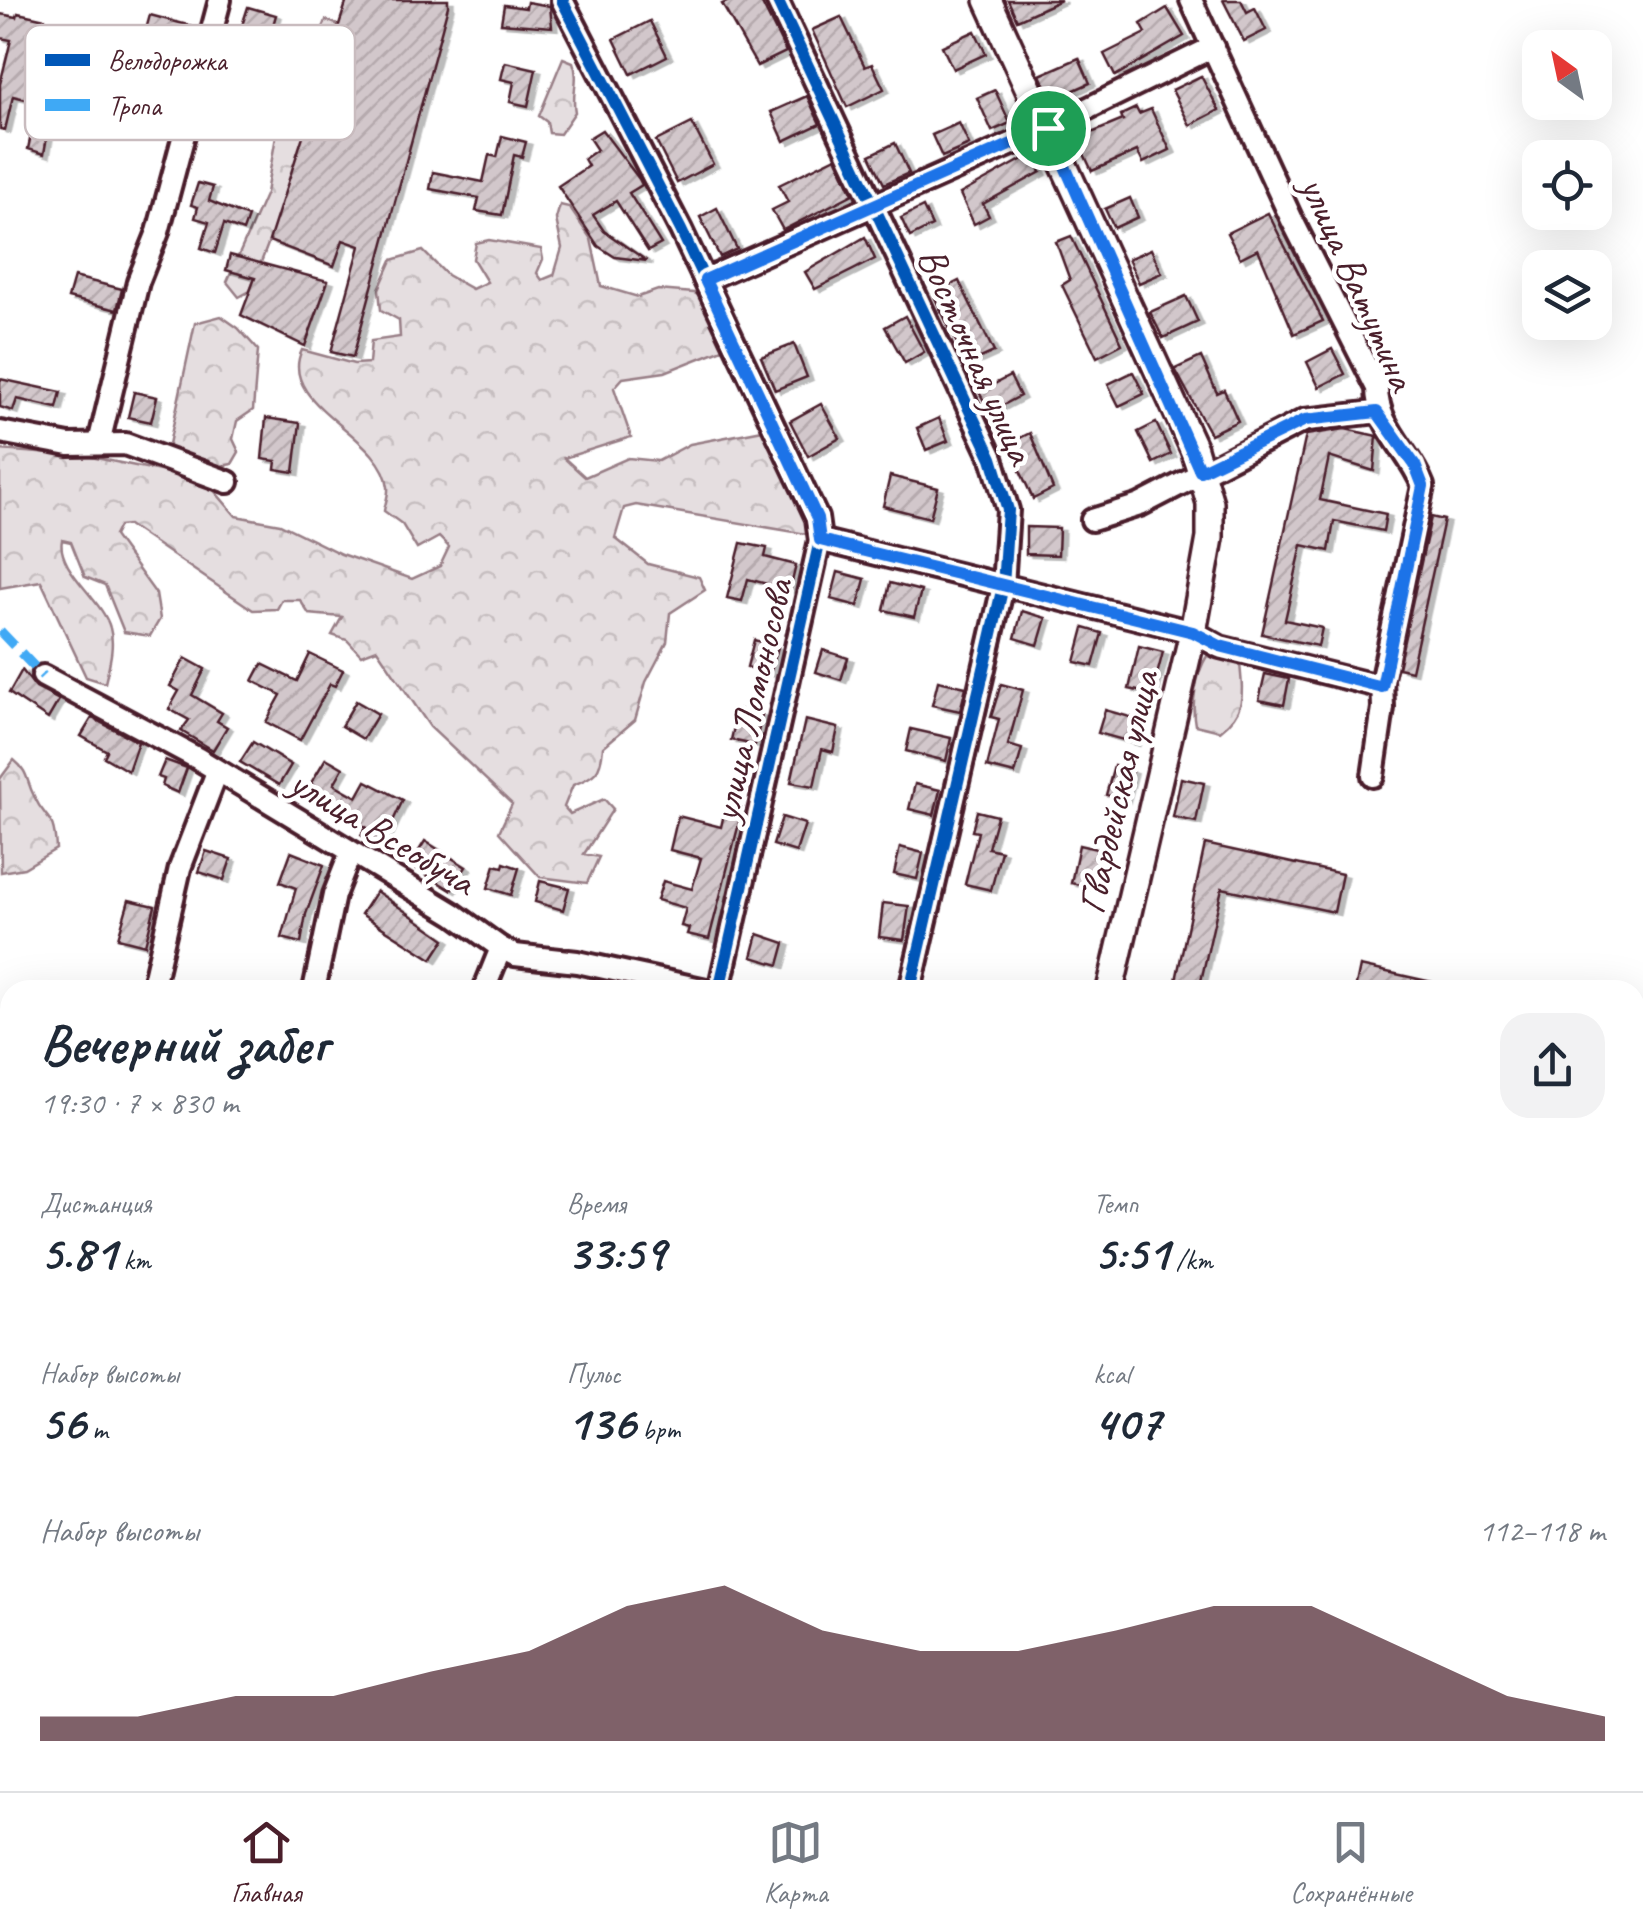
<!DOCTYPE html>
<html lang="ru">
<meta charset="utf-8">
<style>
:root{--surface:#fff;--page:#f2f2f3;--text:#1f2937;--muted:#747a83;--line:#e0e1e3;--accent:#4a1f2b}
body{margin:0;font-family:Caveat,sans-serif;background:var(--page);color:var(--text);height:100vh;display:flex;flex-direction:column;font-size:38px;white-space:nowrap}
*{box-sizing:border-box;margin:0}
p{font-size:32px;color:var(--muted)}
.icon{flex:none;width:55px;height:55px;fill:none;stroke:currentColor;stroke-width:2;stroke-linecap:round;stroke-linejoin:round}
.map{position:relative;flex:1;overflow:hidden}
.details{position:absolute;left:0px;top:980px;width:1645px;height:812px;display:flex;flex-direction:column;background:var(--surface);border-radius:30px 30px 0 0;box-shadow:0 10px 40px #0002}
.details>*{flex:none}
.needle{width:65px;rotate:327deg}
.buttons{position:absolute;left:1522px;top:30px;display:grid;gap:20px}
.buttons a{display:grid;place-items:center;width:90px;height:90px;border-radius:20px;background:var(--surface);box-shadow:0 10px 40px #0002;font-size:50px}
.pin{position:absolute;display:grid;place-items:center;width:85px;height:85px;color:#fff;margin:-42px;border:5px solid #fff;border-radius:50%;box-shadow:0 2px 10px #0007}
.round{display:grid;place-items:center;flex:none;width:105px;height:105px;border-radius:30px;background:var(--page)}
.head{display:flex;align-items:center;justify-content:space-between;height:170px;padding:0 40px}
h1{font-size:55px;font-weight:600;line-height:75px}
.stats{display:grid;grid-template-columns:repeat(3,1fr);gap:15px;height:170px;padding:10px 40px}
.stats div{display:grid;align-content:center}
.stats b{font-size:50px;font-weight:600}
.stats small{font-size:28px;font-weight:400}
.stats p{font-size:28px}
.chart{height:280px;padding:20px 40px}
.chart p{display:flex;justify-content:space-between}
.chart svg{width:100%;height:180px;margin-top:10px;fill:var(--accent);opacity:.7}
.menu{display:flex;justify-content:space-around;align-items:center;height:140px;border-top:2px solid var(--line);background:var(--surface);font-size:28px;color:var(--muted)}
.menu a{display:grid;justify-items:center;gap:5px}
.menu .on{color:var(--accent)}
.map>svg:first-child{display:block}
.built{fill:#f2eeef}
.forest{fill:url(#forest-crowns);stroke:#987e86;stroke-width:2.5}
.park{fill:#e5dee0;stroke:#987e86;stroke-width:2.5}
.building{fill:url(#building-hatch);stroke:#4a1f2b;stroke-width:2.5;filter:url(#shadow)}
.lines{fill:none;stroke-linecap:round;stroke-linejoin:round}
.minor-casing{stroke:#4a1f2b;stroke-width:28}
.tertiary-casing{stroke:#4a1f2b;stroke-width:32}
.minor{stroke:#fff;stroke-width:20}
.tertiary{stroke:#fff;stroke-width:25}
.quiet{stroke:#3fa9f5;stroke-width:10;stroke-dasharray:20 10;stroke-linecap:butt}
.cycleway-casing{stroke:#fff;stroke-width:19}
.cycleway{stroke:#0057b8;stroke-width:12}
.route-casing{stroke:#fff;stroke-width:20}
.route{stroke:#1a73e8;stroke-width:12}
.labels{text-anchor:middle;stroke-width:9;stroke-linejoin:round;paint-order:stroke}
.street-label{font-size:40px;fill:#4a1f2b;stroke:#fff}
.key{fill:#fff;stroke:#c9bcbf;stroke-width:2.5}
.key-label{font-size:28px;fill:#4a1f2b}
</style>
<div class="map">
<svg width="1643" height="1791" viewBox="0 0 1643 1791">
<defs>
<pattern id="forest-crowns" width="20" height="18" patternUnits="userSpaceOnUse" patternTransform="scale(2.5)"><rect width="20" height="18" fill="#e5dee0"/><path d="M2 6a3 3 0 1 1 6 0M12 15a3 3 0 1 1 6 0" fill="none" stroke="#c6bec0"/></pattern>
<pattern id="building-hatch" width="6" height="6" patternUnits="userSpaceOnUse" patternTransform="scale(2.5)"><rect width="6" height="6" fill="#d2c7cb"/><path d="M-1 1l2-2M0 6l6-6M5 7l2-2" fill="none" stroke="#b6aaae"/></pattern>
<filter id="shadow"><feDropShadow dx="5.5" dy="3" stdDeviation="0" flood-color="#0004"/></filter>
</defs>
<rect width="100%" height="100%" fill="#fff"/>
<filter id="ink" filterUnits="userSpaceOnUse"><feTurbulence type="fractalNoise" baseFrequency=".01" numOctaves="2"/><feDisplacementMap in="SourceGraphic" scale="20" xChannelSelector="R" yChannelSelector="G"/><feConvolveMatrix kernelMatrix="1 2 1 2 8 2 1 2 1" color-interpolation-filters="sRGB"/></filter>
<g filter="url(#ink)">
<path class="built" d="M486,1782H695L732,1791H466Z"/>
<g class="forest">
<path d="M326,20L339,25L286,197L250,291L239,297L227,282L266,193L278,125L294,107L279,81C291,59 319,45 326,20Z"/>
<path d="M563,58L573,62C580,80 571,93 575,112L560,134L549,133L547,122L539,116Z"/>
<path d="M560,205L569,207L591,239L601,286L638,297L658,290L694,293L704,298L728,347L665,372L623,378L614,388L631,437L564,458L585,477L628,458L658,461L690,444L768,429L813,529L806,534L636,505L624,508L615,538L648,564L699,577L705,590L670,613L667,642L646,682L635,720L603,747C601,772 596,776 573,785L564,807L570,814L604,799L613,809L584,854L599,857L587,883L540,877L499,832L512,804L430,727L377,649L361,655L347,640L332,635L342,617L309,614L300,600H282L277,609L253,610L128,525L119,526L114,536L156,594L160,619L150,636L124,632L105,585L85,577L71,542L62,540C56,569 103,600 110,628C115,646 109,665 105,683L86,677L41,581L0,588V450L91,457L205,480L236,516L280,524L341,554L412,579L440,566L449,547L439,537L417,549L402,524L384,511C385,504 389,494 388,487C383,434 276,405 302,350L354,364L369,363L371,341L400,337L399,320L381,310L379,289L392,260L423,251L447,275L472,289L487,282L473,259L476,243L489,240L541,249L543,259L537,273L542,280L554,275L562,248L556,219Z"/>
<path d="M221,316L238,328L258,350L253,410L237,421L233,439L239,452L232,464L220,466L168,449L195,323Z"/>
<path d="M1207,656L1240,664C1243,695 1246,711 1220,731L1195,725C1191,705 1196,673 1207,656Z"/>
<path d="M14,760C29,772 26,781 34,796C46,823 54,811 56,849L24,868L1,872L0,779Z"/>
</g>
<path class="park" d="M1164,1783H1287L1282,1791H1168Z"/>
<g class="building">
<path d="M347,0H448V6L353,357L331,352L360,246L343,240L334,266L269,241Z"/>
<path d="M731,0H760L786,52L757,66L722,4Z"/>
<path d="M1008,0H1061L1017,20Z"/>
<path d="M1223,0H1241L1247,12L1255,8L1266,30L1244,41Z"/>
<path d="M527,2L550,6L552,27L501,23L504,5L526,8Z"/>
<path d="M248,7L276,15L260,69L265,70L260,89L243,84L239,98L220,93Z"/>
<path d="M1167,8L1184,36L1115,76L1104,54L1146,33L1141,24Z"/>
<path d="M18,13L45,19L30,71L89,87L87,96L103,101L97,118L52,107L44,154L28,149L38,102L13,96L5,130L0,129V84L11,40L0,38V14L17,17Z"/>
<path d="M150,15L191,26L169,118L149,113L153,100L139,97L151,46L142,44Z"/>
<path d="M841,17L865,67L872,64L884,89L847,107L812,30Z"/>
<path d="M650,21L667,56L631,74L614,39Z"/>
<path d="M975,31L986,54L953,69L942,46Z"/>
<path d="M1079,58L1090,83L1052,100L1040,75Z"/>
<path d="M505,62L536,69L528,106L510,102L514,82L501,79Z"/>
<path d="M1201,76L1219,110L1190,125L1172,90Z"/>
<path d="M995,90L1010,123L992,131L977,98Z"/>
<path d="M807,96L820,124L784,141L771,112Z"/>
<path d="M1136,108L1139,114L1151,109L1170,150L1143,163L1137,151L1092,171L1077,139L1123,120L1121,115Z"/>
<path d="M692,123L713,164L677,183L656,141Z"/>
<path d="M959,123L969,145L942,157L932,135Z"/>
<path d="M602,130L639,179L642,185L629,193L661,244L648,251L616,201L593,215L604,231L647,261L615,257L598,246L558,186L588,166L584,159L597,150L589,138Z"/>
<path d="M502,136L526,142L522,157L514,155L502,215L476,211L479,198L430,189L433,172L483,182L489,155L497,157Z"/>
<path d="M895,143L909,173L884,184L870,155Z"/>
<path d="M1032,154L1041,172L983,204L989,216L974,224L960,194Z"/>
<path d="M836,157L853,194L783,230L772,210L788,202L779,185Z"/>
<path d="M198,183L213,187L209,201L248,217L243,231L224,224L215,253L201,248L209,222L195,218L198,207L191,205Z"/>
<path d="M1130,198L1138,217L1114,228L1105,209Z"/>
<path d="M923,207L932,226L910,237L901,218Z"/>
<path d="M717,208L737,249L720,257L700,217Z"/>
<path d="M1268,213L1323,321L1294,334L1258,249L1240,258L1227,233Z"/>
<path d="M1071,236L1122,344L1097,357L1062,285L1070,280L1056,242Z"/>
<path d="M865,237L875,259L815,289L805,272Z"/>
<path d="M1151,249L1162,273L1139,283L1128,259Z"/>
<path d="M230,255L328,281L305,346L241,315L255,278L226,270Z"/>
<path d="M74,277L122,289L117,310L68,298Z"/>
<path d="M959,281L994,352L967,364L933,294Z"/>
<path d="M1186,296L1198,322L1163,338L1150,312Z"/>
<path d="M905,316L924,352L905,363L885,327Z"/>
<path d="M794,344L807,377L775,390L761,357Z"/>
<path d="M1332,349L1345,374L1319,387L1307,362Z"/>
<path d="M1201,357L1217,393L1224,390L1238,421L1210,434L1175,369Z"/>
<path d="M1133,372L1144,394L1119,406L1108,384Z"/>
<path d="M1010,376L1020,396L990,412L979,392Z"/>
<path d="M0,379L61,392L57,408L17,399L13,411L0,407Z"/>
<path d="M134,392L157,397L151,422L128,417Z"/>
<path d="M821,404L840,438L808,456L790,421Z"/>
<path d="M266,418L300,423L294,472L275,469L276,461L262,459Z"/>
<path d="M939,418L948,441L926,450L917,428Z"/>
<path d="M1156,423L1171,454L1153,463L1138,432Z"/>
<path d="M1345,429L1377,436L1374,471L1329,457L1320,500L1386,514L1383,531L1334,521L1329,551L1302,545L1285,620L1322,628L1318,646L1262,634L1306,435Z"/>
<path d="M1030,433L1053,489L1033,499L1008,444Z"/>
<path d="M890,476L938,488L930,518L883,506Z"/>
<path d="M1431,517L1444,520L1411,671L1398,668Z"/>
<path d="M1026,527L1059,528L1058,555L1026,554Z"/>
<path d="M741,543L767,548L765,557L796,565L790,590L748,579L742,601L727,598Z"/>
<path d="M838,572L865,579L858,606L831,599Z"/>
<path d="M890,583L921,591L914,617L884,610Z"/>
<path d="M1022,611L1046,618L1038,645L1015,638Z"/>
<path d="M1084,628L1102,633L1093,666L1075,662Z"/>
<path d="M754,640L778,647L770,674L747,667Z"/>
<path d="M1139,646L1163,652L1152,694L1129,689Z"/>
<path d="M823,650L848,658L841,680L816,672Z"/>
<path d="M310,654L343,670L335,686L330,684L300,740L266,722L281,695L253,681L262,664L297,681Z"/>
<path d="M185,658L205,669L192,695L222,713L217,721L227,727L213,750L181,731L189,720L169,709L179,691L170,686Z"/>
<path d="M22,670L36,688L59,700L48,719L9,693Z"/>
<path d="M1265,674L1289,679L1284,705L1259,700Z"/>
<path d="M938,681L966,687L960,711L932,705Z"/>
<path d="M1001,684L1023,690L1008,745L1022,749L1015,774L987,767L999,719L991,717Z"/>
<path d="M356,701L378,714L363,739L341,726Z"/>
<path d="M738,709L762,715L755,745L731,740Z"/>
<path d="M1105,710L1141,720L1134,743L1098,733Z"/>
<path d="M92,718L138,742L128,771L104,757L107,751L81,736Z"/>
<path d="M805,720L838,728L833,752L822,749L814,786L791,782Z"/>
<path d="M911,729L951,738L946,761L906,751Z"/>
<path d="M253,742L291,765L279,785L240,762Z"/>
<path d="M326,758L343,768L334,784L357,797L366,781L403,800L381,846L361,835L366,827L353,821L356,815L311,783Z"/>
<path d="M165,760L187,768L178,793L162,786L164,779L158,777Z"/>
<path d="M1114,766L1132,771L1124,800L1106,795Z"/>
<path d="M1181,778L1204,783L1196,822L1173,817Z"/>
<path d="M915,784L940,790L934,815L909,809Z"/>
<path d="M726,805L743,808L709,939L687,934L689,928L681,926L686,908L657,900L663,881L692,889L701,858L670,850L678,816L721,827Z"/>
<path d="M977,811L997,816L988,848L1001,851L991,890L965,884L978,832L972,831Z"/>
<path d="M782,817L805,824L796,852L773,845Z"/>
<path d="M425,841L466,867L451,890L410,865Z"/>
<path d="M1205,844L1342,874L1334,912L1222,888L1199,990H1174Z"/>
<path d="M1079,845L1101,850L1092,888L1071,883Z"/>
<path d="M900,847L923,853L917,879L894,874Z"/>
<path d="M206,851L231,859L224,880L199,872Z"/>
<path d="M291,852L324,865L306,914L301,943L282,938L296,888L280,882Z"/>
<path d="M504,863L519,868L511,895L488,888L495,865L503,867Z"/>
<path d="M540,881L569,888L563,910L535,902Z"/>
<path d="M376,891L445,939L432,959L361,914Z"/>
<path d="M129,900L155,906L145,945L118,938Z"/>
<path d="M883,903L909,906L904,940L879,937Z"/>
<path d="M758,934L785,943L779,965L752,957Z"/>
<path d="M1360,966L1441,984L1440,990H1355Z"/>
</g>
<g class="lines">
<defs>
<g id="minor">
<path d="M562,0L681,230L817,518L820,540L719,990"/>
<path d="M777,0L992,458L1008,510L1003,586L910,990"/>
<path d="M1191,0L1292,220L1377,388C1377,428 1409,450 1423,486L1382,678L1383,708L1373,776"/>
<path d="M705,280L1048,128L1213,47"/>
<path d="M0,432L69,445L125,444L228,482"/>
<path d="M99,443L138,282L158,232L220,0"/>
<path d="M1092,520L1140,505L1305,420L1377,412"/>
<path d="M820,540L1193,632L1220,647L1382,687"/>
<path d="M43,676L197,758L454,914L501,948L515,955L577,962L706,990"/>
<path d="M152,990L180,868L217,772"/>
<path d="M314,990L334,895L351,852"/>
<path d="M484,990L501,948"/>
<path d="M0,1216L10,1236"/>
<path d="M0,1402L10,1398"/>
<path d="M0,1602L10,1598"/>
<path d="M237,1782L240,1791"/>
</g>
<g id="tertiary">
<path d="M988,0L1194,449L1210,503V538L1193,632L1110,990"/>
<path d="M802,1782L842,1791"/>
<path d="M406,1791L428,1782"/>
<path d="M922,1791L924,1782"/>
</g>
</defs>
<use href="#minor" class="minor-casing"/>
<use href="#tertiary" class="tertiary-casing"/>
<use href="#minor" class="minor"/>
<use href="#tertiary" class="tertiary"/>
<g class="quiet">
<path d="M0,631L43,676"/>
<path d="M376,1782L377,1791"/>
<path d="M1157,1782L1158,1791"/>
<path d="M315,1791L327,1782"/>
<path d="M1289,1791L1293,1782"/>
</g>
<defs>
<g id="cycleway">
<path d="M562,0L681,230L817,518L820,540L719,990"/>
<path d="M777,0L992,458L1008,510L1003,586L910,990"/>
</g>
</defs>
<use href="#cycleway" class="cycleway-casing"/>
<use href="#cycleway" class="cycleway"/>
</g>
</g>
<g class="lines" filter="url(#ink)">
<defs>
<path id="route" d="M1048,128L1200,471L1305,420L1377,412L1415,465L1423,486L1382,687L1220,646L1193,632L820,540L817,518L705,280Z"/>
</defs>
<use href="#route" class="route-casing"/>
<use href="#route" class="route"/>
</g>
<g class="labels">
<g class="street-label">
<text transform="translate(1359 283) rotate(66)" y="14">улица Ватутина</text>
<text transform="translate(977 355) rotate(66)" y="14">Восточная улица</text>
<text transform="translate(751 700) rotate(-77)" y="14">улица Ломоносова</text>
<text transform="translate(1117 792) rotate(-77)" y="14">Гвардейская улица</text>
<text transform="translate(383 831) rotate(31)" y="14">улица Всеобуча</text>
</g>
</g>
<rect x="25" y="25" width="330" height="115" rx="15" class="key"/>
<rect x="45" y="54" width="45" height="12" fill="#0057b8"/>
<rect x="45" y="99" width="45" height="12" fill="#3fa9f5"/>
<g class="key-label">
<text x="108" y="70">Велодорожка</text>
<text x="108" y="115">Тропа</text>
</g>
</svg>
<div class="buttons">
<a><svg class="needle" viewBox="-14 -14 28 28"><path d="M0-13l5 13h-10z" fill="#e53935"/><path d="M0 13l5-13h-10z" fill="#747a83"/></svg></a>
<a><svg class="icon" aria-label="locate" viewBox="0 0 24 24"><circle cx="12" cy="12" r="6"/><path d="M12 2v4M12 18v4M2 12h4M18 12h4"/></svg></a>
<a><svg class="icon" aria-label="layers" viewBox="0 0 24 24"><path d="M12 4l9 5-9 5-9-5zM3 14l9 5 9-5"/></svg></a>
</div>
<div class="pin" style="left:1048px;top:128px;background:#1e9e55"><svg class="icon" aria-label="arrive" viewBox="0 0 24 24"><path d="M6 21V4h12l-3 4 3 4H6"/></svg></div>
<section class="details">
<div class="head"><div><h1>Вечерний забег</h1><p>19:30 · 7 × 830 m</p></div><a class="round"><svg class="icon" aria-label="share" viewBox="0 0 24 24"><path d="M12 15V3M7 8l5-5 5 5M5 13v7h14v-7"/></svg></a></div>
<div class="stats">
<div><p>Дистанция</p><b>5.81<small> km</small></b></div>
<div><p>Время</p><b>33:59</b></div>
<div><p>Темп</p><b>5:51<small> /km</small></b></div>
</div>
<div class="stats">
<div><p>Набор высоты</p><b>56<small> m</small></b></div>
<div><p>Пульс</p><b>136<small> bpm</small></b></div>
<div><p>kcal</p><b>407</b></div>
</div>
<div class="chart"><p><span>Набор высоты</span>112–118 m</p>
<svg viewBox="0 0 160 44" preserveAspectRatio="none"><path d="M0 44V38L10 38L20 33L30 33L40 27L50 22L60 11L70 6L80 17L90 22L100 22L110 17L120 11L130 11L140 22L150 33L160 38V44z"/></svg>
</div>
</section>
</div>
<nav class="menu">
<a class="on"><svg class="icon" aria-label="home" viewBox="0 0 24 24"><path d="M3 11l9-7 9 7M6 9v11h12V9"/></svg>Главная</a>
<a><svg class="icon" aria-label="map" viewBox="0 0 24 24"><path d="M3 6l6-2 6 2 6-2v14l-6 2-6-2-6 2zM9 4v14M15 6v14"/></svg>Карта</a>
<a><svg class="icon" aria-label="saved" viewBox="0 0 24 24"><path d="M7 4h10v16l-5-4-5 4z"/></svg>Сохранённые</a>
</nav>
